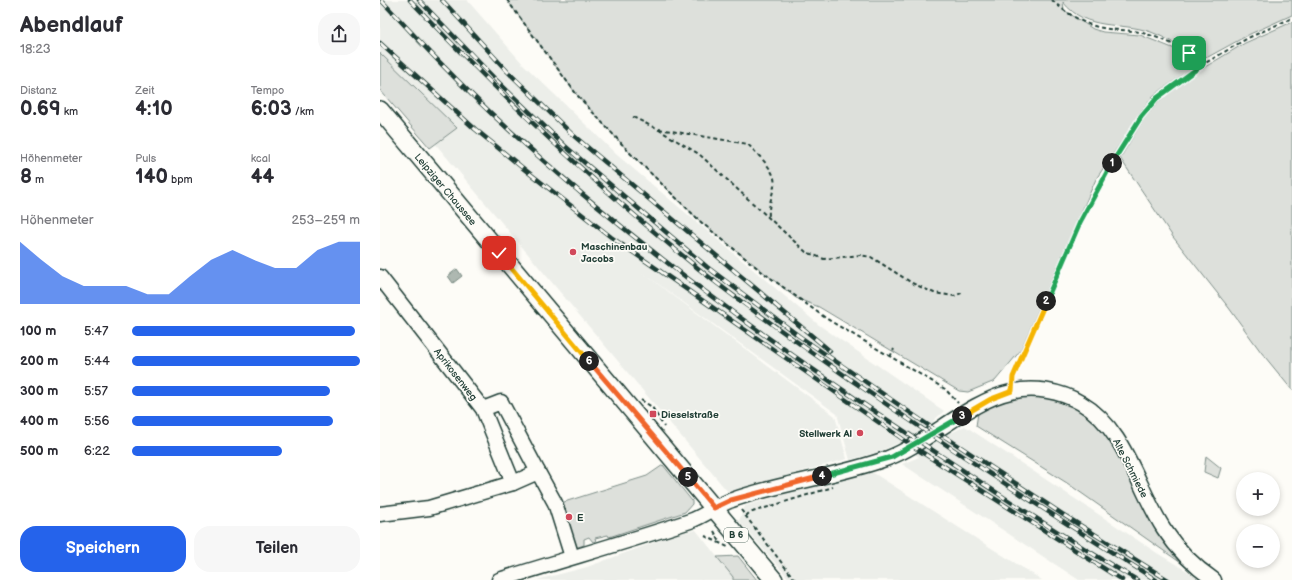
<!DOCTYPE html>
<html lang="de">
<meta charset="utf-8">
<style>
:root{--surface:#fff;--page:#f7f7f7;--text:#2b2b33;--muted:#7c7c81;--accent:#2563eb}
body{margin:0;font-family:"Balsamiq Sans",sans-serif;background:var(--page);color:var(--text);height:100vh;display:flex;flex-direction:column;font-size:15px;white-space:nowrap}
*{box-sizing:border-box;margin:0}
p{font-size:13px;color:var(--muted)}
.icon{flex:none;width:22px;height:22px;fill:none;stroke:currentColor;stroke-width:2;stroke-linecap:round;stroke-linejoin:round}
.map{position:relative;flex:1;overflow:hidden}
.panel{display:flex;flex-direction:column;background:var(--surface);width:380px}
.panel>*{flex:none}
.controls{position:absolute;left:856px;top:472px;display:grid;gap:8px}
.controls a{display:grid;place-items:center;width:44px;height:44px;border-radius:50%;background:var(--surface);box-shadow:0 2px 6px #0003;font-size:20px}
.pin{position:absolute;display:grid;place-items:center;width:34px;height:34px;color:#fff;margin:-17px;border-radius:8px;box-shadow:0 2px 6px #0006}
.km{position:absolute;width:20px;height:20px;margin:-10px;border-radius:50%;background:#222;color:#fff;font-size:11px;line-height:20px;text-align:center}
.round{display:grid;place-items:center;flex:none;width:42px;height:42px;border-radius:16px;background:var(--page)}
.head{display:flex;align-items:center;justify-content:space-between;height:68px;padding:0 20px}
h1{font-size:22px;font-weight:700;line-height:30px}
.metrics{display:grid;grid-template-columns:repeat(3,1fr);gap:6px;height:68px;padding:4px 20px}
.metrics div{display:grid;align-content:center}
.metrics b{font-size:20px;font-weight:700}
.metrics small{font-size:11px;font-weight:400}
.metrics p{font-size:11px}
.chart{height:112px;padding:8px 20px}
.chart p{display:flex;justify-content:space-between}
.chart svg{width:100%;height:72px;margin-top:4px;fill:var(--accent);opacity:.7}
.primary-button{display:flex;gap:8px;margin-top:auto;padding:8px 20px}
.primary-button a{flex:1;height:46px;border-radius:16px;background:var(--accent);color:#fff;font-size:16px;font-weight:700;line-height:46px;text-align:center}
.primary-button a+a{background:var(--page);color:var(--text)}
ul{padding:0 20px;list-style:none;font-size:13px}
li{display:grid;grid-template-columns:64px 48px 1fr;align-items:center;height:30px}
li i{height:10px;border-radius:5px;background:var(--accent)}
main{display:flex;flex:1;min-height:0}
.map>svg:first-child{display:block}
.built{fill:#eceee9}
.green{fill:#dde0db;stroke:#7e8e88}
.water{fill:#aeb8b1;stroke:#75877f}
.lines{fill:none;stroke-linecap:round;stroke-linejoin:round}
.minor-casing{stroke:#1f3d34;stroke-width:17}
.major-casing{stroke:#1f3d34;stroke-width:20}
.path{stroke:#1f3d34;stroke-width:2;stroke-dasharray:4 3;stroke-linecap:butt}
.minor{stroke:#fdfcf7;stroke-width:14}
.major{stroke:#fdfcf7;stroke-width:17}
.rail-casing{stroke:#1f3d34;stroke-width:4.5}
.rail{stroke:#fdfcf7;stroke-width:3;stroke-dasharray:9;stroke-linecap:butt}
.split-1-casing{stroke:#fff;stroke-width:8}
.split-2-casing{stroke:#fff;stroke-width:8}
.split-3-casing{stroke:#fff;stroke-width:8}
.split-4-casing{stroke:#fff;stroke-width:8}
.split-5-casing{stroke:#fff;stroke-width:8}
.split-6-casing{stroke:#fff;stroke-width:8}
.split-7-casing{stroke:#fff;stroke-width:8}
.split-1{stroke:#22a559;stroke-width:5}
.split-2{stroke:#22a559;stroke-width:5}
.split-3{stroke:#f5b400;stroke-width:5}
.split-4{stroke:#22a559;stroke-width:5}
.split-5{stroke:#f0652b;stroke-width:5}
.split-6{stroke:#f0652b;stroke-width:5}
.split-7{stroke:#f5b400;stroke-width:5}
.poi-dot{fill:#d1495b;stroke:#fdfcf7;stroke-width:1.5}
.labels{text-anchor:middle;stroke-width:3.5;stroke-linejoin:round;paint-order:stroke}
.shield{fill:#fdfcf7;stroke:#62766e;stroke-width:1}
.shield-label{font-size:9px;font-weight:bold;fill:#1f3d34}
.street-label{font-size:10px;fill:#1f3d34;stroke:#fdfcf7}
.poi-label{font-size:10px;font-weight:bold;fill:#1f3d34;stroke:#fdfcf7;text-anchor:start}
</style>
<main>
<section class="panel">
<div class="head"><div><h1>Abendlauf</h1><p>18:23</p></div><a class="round"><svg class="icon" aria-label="share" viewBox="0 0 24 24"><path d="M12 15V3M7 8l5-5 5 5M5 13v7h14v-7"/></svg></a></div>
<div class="metrics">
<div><p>Distanz</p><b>0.69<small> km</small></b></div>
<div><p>Zeit</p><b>4:10</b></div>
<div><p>Tempo</p><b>6:03<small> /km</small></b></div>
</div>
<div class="metrics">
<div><p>Höhenmeter</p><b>8<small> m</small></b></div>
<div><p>Puls</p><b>140<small> bpm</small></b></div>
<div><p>kcal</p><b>44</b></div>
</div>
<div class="chart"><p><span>Höhenmeter</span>253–259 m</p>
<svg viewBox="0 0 160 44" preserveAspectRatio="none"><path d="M0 44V6L10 17L20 27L30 33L40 33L50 33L60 38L70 38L80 27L90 17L100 11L110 17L120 22L130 22L140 11L150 6L160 6V44z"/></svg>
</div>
<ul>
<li><b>100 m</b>5:47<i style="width:98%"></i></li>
<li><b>200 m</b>5:44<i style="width:100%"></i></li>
<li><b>300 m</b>5:57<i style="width:87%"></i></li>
<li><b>400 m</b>5:56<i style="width:88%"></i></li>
<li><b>500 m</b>6:22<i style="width:66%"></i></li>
</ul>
<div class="primary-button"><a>Speichern</a><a>Teilen</a></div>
</section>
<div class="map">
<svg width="912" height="580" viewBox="0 0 912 580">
<rect width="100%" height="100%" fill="#fdfcf7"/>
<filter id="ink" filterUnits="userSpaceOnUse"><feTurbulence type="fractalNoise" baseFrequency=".025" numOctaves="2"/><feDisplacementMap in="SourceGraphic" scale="8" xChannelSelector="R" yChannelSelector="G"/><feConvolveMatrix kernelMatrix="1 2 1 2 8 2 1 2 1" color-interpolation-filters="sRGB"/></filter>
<g filter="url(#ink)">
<g class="built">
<path d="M0,0H87L142,63L237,155L439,325L564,411L553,421L571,433L585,426L777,553L822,580H699L522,464L539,457L518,443L499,452L470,460L457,414L259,270L455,416L467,459L348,492L48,135L0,53Z"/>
<path d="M492,472L570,522L662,580H410L359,521L365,506L467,475Z"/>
<path d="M316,530L353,577V580H157L207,567L297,534Z"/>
</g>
<g class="green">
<path d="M127,0H912V15L870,34L828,57C808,53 790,39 771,32C739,21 707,32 683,2L684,10L713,29L723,32L760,35L795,49L809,59L810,70L773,96L716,179L641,350L615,381L588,392L579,391L439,307L416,298L322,223L251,154L197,95Z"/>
<path d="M912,22V390L881,352L849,308L793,237L740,158L764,118L782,98L820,70L865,43Z"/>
<path d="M0,53L77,128L50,148L0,90Z"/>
<path d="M650,395L684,401L715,419L737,449L814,572L687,483L596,426L598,413L620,400Z"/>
<path d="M826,456L841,468L838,478L824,472Z"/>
<path d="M283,465L312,501V504L305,512L229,537L228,535L215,538L216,541L213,542L209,537L204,539V545L192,549L181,503L267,476Z"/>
<path d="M358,556L377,580H353V577L337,557Z"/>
</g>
<path class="water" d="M77,269L82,276L73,283L68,276Z"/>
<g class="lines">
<defs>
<g id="minor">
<path d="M0,277L103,409L133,483L49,508L0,514"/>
<path d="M103,409L121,402L158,472"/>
<path d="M133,483L158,472L175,503L192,557"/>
<path d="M119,580C182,560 247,542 310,521C325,516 337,505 352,500C402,482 457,477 508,458C548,443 589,401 631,392C653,386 681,391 701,403C746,429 757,488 784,529C797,549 815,567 834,580"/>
</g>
<path id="major" d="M0,110L394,580"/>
</defs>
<use href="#minor" class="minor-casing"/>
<use href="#major" class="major-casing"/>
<g class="path">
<path d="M127,0L197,95L251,154L322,223L381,271L447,319L565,389L578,403"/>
<path d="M672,0C684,12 706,26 723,28C737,31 752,29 766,34C787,40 806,50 822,65"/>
<path d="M253,117L279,130L319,154L426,252L444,259L480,255L491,257L532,283L554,293L574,296L584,292"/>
<path d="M279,129L368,144C377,155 398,171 394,186C392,198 388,205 389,217"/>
<path d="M510,357L514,349"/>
<path d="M633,379L701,222L734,160L761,117L777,98L788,88L822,65L868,38L912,18"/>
<path d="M261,400L272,407L284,427"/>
<path d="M361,510L415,580"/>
<path d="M366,516L369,513L453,487"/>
<path d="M334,531L340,542"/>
<path d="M325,536L348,547"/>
</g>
<use href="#minor" class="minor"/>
<use href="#major" class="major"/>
<defs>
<g id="rail">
<path d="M1,0C41,43 82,87 126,127C251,242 389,342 530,435C605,485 679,535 757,580"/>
<path d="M30,0C121,96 216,186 319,269C370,310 424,347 477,384C575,452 675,517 776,580"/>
<path d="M39,0L115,79L185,146L327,267L419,336L564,436L682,514L788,580"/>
<path d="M62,0L127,71L194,136L450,351"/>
<path d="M0,43L95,129L144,169L231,237L540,451L742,580"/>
</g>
</defs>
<use href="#rail" class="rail-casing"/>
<use href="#rail" class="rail"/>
</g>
</g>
<g class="lines" filter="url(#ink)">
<defs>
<path id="split-1" d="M732,163L761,117L777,98L822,65L809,53"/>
<path id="split-2" d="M666,301L700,222L732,163"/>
<path id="split-3" d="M582,416L611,399L632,391L633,377L666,301"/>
<path id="split-4" d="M442,476L512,457L582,416"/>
<path id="split-5" d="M308,477L334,508L351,500L442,476"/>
<path id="split-6" d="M209,361L308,477"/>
<path id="split-7" d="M119,253L209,361"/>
</defs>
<use href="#split-1" class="split-1-casing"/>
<use href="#split-2" class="split-2-casing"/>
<use href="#split-3" class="split-3-casing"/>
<use href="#split-4" class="split-4-casing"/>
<use href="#split-5" class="split-5-casing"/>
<use href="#split-6" class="split-6-casing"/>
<use href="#split-7" class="split-7-casing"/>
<use href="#split-1" class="split-1"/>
<use href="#split-2" class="split-2"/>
<use href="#split-3" class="split-3"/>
<use href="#split-4" class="split-4"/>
<use href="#split-5" class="split-5"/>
<use href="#split-6" class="split-6"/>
<use href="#split-7" class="split-7"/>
</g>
<g class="poi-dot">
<circle cx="193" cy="252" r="4"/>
<rect x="269" y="410" width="8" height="8" rx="2"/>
<circle cx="480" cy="433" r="4"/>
<circle cx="189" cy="517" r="4"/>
</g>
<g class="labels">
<rect class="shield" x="344" y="528" width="24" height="14" rx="3"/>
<g class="shield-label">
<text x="356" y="538">B 6</text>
</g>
<g class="street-label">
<text transform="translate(66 189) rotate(50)" y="4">Leipziger Chaussee</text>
<text transform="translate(76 374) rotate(52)" y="4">Aprikosenweg</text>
<text transform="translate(751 468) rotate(63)" y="4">Alte Schmiede</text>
</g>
<g class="poi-label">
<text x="201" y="250">Maschinenbau<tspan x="201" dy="12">Jacobs</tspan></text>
<text x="281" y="418">Dieselstraße</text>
<text x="472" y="437" text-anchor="end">Stellwerk Al</text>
<text x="197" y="521">E</text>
</g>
</g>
</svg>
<div class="controls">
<a>+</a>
<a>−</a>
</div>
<div class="pin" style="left:809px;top:53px;background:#1e9e55"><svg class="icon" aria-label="arrive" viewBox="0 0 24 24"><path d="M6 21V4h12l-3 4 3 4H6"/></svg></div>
<div class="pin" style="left:119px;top:253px;background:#d93025"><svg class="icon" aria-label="check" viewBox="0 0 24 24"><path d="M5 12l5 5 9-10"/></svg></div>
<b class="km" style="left:732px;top:163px">1</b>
<b class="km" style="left:666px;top:301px">2</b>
<b class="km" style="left:582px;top:416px">3</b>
<b class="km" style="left:442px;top:476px">4</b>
<b class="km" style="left:308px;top:477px">5</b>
<b class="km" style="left:209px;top:361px">6</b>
</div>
</main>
